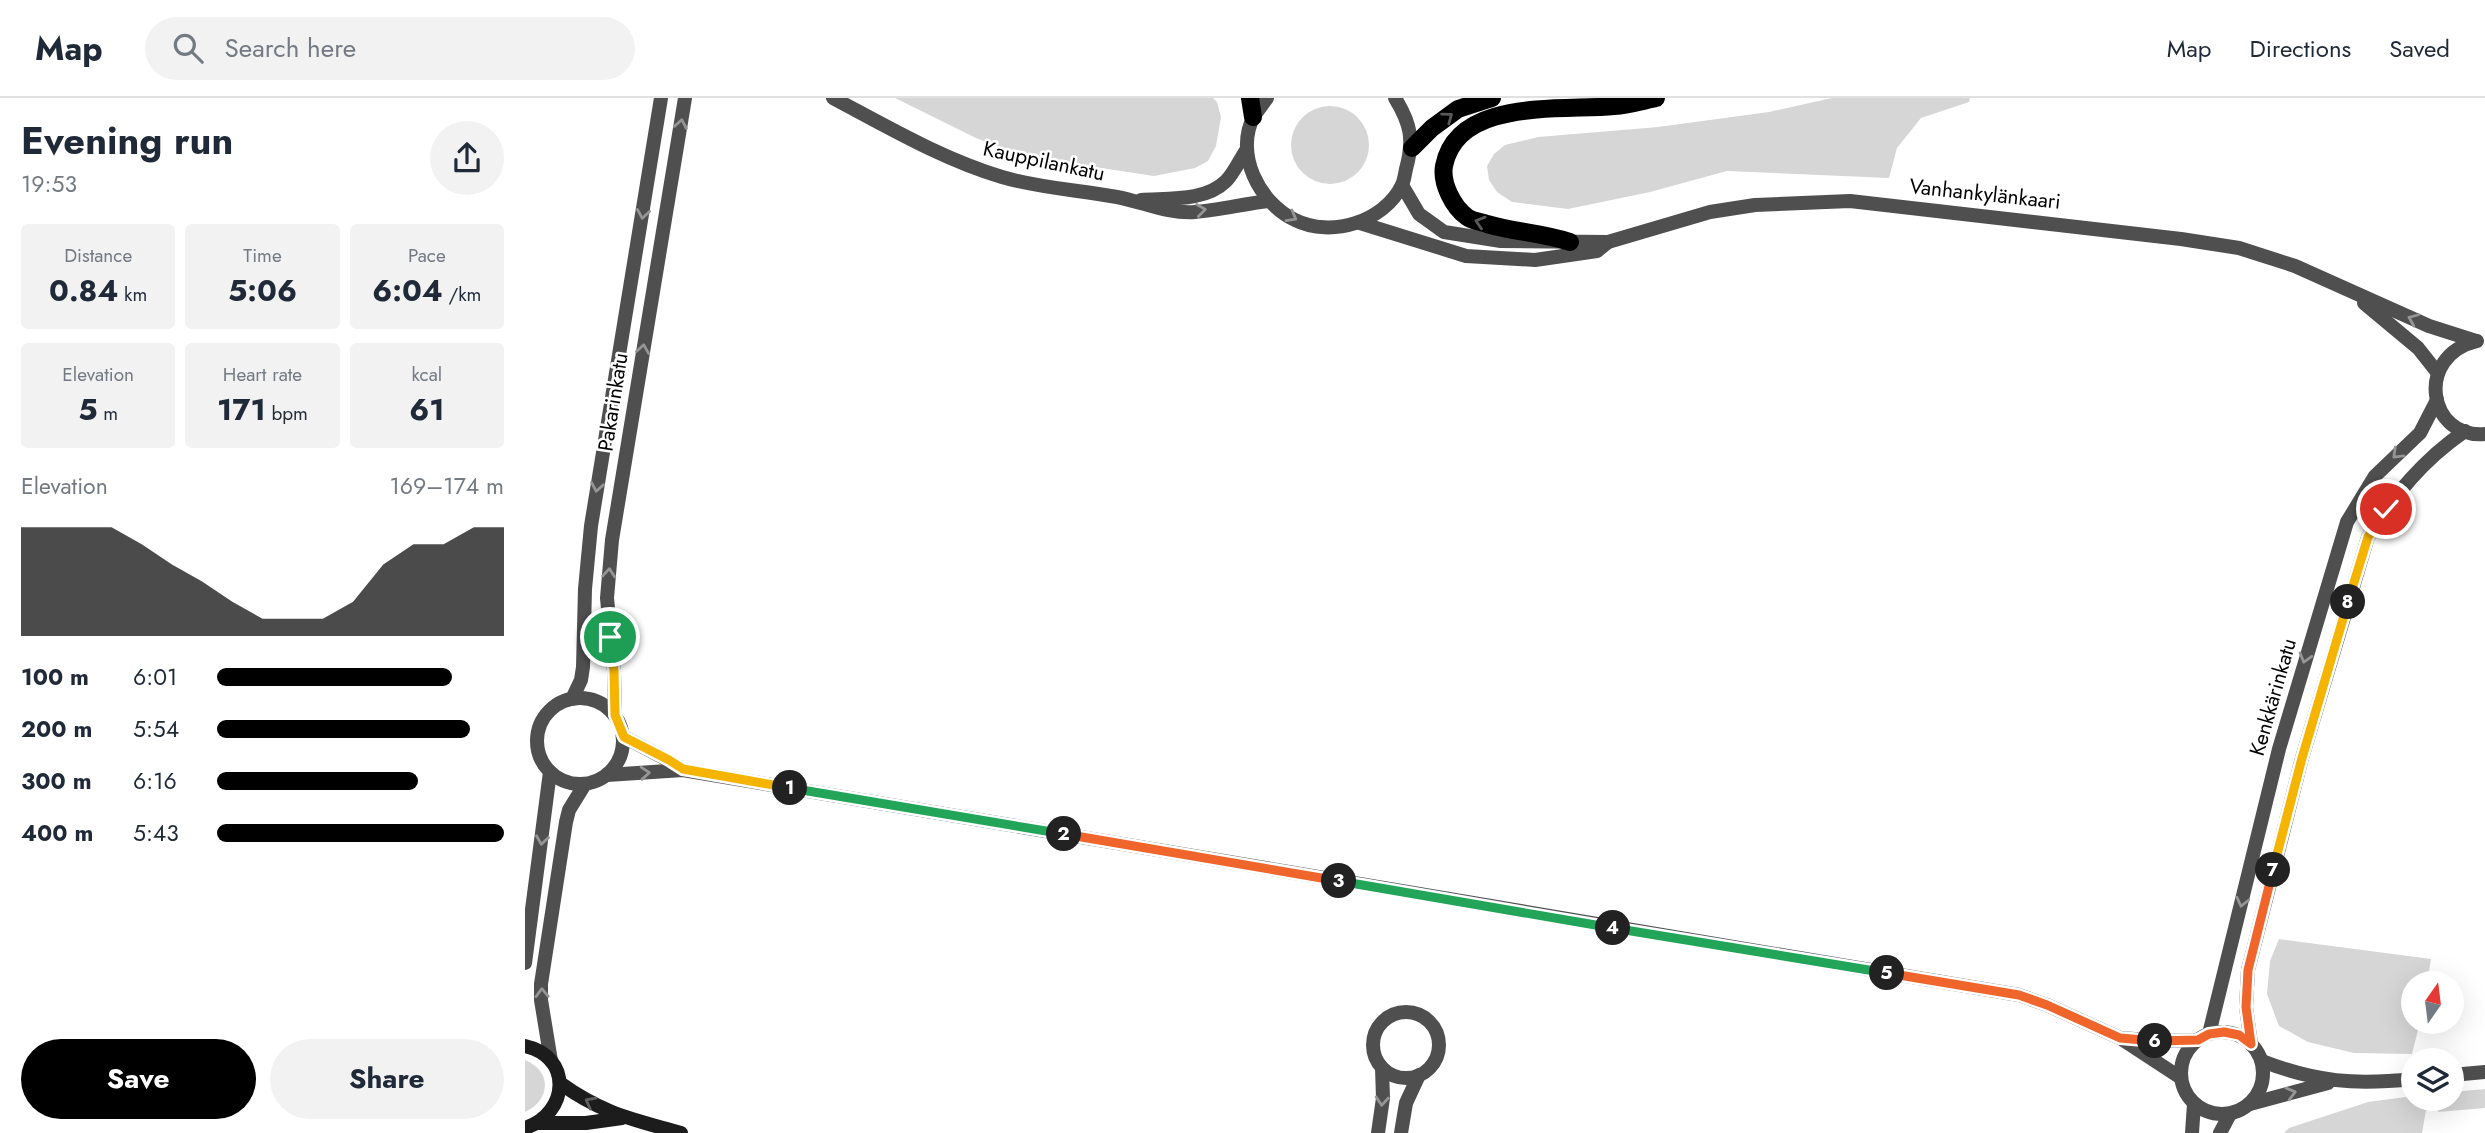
<!DOCTYPE html>
<meta charset="utf-8">
<style>
:root{--surface:#fff;--page:#f2f2f3;--text:#1f2937;--muted:#747a83;--line:#e0e1e3;--accent:#000}
body{margin:0;font-family:Jost,sans-serif;background:var(--page);color:var(--text);height:100vh;display:flex;flex-direction:column;font-size:26px;white-space:nowrap}
*{box-sizing:border-box;margin:0}
p{font-size:23px;color:var(--muted)}
.icon{flex:none;width:38px;height:38px;fill:none;stroke:currentColor;stroke-width:2;stroke-linecap:round;stroke-linejoin:round}
.map{position:relative;flex:1;overflow:hidden}
.side{display:flex;flex-direction:column;background:var(--surface);width:525px}
.side>*{flex:none}
.needle{width:46px;rotate:14deg}
.tools{position:absolute;left:1876px;top:873px;display:grid;gap:14px}
.tools a{display:grid;place-items:center;width:63px;height:63px;border-radius:50%;background:var(--surface);box-shadow:0 7px 28px #0002;font-size:35px}
.pin{position:absolute;display:grid;place-items:center;width:60px;height:60px;color:#fff;margin:-30px;border:4px solid #fff;border-radius:50%;box-shadow:0 2px 7px #0007}
.km{position:absolute;width:35px;height:35px;margin:-18px;border-radius:50%;background:#222;color:#fff;font-size:19px;line-height:35px;text-align:center}
.round{display:grid;place-items:center;flex:none;width:74px;height:74px;border-radius:37px;background:var(--page)}
.head{display:flex;align-items:center;justify-content:space-between;height:119px;padding:0 21px}
h1{font-size:38px;font-weight:700;line-height:52px}
.stats{display:grid;grid-template-columns:repeat(3,1fr);gap:10px;height:119px;padding:7px 21px}
.stats div{display:grid;align-content:center;border-radius:7px;background:var(--page);text-align:center}
.stats b{font-size:30px;font-weight:700}
.stats small{font-size:19px;font-weight:400}
.stats p{font-size:19px}
.chart{height:196px;padding:14px 21px}
.chart p{display:flex;justify-content:space-between}
.chart svg{width:100%;height:126px;margin-top:7px;fill:var(--accent);opacity:.7}
.primary-button{display:flex;gap:14px;margin-top:auto;padding:14px 21px}
.primary-button a{flex:1;height:80px;border-radius:42px;background:var(--accent);color:#fff;font-size:28px;font-weight:700;line-height:80px;text-align:center}
.primary-button a+a{background:var(--page);color:var(--text)}
ul{padding:0 21px;list-style:none;font-size:23px}
li{display:grid;grid-template-columns:112px 84px 1fr;align-items:center;height:52px}
li i{height:18px;border-radius:9px;background:var(--accent)}
header{display:flex;align-items:center;gap:42px;box-sizing:border-box;height:98px;padding:0 35px;background:var(--surface);border-bottom:2px solid var(--line)}
header strong{font-size:33px}
nav{display:flex;gap:38px;margin-inline-start:auto;font-size:24px}
.search{width:490px;height:63px;background:var(--page);display:flex;align-items:center;gap:18px;box-sizing:border-box;padding:0 24px;border-radius:38px;color:var(--muted);font-size:26px}
main{display:flex;flex:1;min-height:0}
.map>svg:first-child{display:block}
.green{fill:#d6d6d6}
.lines{fill:none;stroke-linecap:round;stroke-linejoin:round}
.minor{stroke:#4f4f4f;stroke-width:14}
.tertiary{stroke:#4f4f4f;stroke-width:14}
.secondary{stroke:#1c1c1c;stroke-width:14}
.primary{stroke:#000;stroke-width:18}
.oneway{stroke:#595959}
.oneway2{stroke:#959595}
.oneway3{stroke:#606060}
.split-1-casing{stroke:#fff;stroke-width:14}
.split-2-casing{stroke:#fff;stroke-width:14}
.split-3-casing{stroke:#fff;stroke-width:14}
.split-4-casing{stroke:#fff;stroke-width:14}
.split-5-casing{stroke:#fff;stroke-width:14}
.split-6-casing{stroke:#fff;stroke-width:14}
.split-7-casing{stroke:#fff;stroke-width:14}
.split-8-casing{stroke:#fff;stroke-width:14}
.split-9-casing{stroke:#fff;stroke-width:14}
.split-1{stroke:#f5b400;stroke-width:9}
.split-2{stroke:#22a559;stroke-width:9}
.split-3{stroke:#f0652b;stroke-width:9}
.split-4{stroke:#22a559;stroke-width:9}
.split-5{stroke:#22a559;stroke-width:9}
.split-6{stroke:#f0652b;stroke-width:9}
.split-7{stroke:#f0652b;stroke-width:9}
.split-8{stroke:#f5b400;stroke-width:9}
.split-9{stroke:#f5b400;stroke-width:9}
.labels{text-anchor:middle;stroke-width:5;stroke-linejoin:round;paint-order:stroke}
.street-label{font-size:21px;fill:#000;stroke:#fff}
</style>
<header>
<strong>Map</strong>
<div class="search"><svg class="icon" aria-label="search" viewBox="0 0 24 24"><circle cx="10" cy="10" r="6"/><path d="M15 15l6 6"/></svg>Search here</div>
<nav><a>Map</a><a>Directions</a><a>Saved</a></nav>
</header>
<main>
<section class="side">
<div class="head"><div><h1>Evening run</h1><p>19:53</p></div><a class="round"><svg class="icon" aria-label="share" viewBox="0 0 24 24"><path d="M12 15V3M7 8l5-5 5 5M5 13v7h14v-7"/></svg></a></div>
<div class="stats">
<div><p>Distance</p><b>0.84<small> km</small></b></div>
<div><p>Time</p><b>5:06</b></div>
<div><p>Pace</p><b>6:04<small> /km</small></b></div>
</div>
<div class="stats">
<div><p>Elevation</p><b>5<small> m</small></b></div>
<div><p>Heart rate</p><b>171<small> bpm</small></b></div>
<div><p>kcal</p><b>61</b></div>
</div>
<div class="chart"><p><span>Elevation</span>169–174 m</p>
<svg viewBox="0 0 160 44" preserveAspectRatio="none"><path d="M0 44V6L10 6L20 6L30 6L40 12L50 19L60 25L70 32L80 38L90 38L100 38L110 32L120 19L130 12L140 12L150 6L160 6V44z"/></svg>
</div>
<ul>
<li><b>100 m</b>6:01<i style="width:82%"></i></li>
<li><b>200 m</b>5:54<i style="width:88%"></i></li>
<li><b>300 m</b>6:16<i style="width:70%"></i></li>
<li><b>400 m</b>5:43<i style="width:100%"></i></li>
</ul>
<div class="primary-button"><a>Save</a><a>Share</a></div>
</section>
<div class="map">
<svg width="1960" height="1035" viewBox="0 0 1960 1035">
<rect width="100%" height="100%" fill="#fff"/>
<g class="green">
<path d="M370,0H688L692,4L696,19L691,48L683,63L670,70L629,78L497,58L451,40Z"/>
<path d="M1307,0H1445L1444,4L1396,20L1372,50L1364,80L1202,73L1125,94L1043,111L987,104L972,94L964,82L962,68L969,56L980,47L1013,39L1133,29L1244,14Z"/>
<circle cx="805" cy="47" r="39"/>
<path d="M1754,841L1906,861L1902,885L1888,886V924H1895L1887,956L1829,955L1783,944L1754,928L1742,896L1745,863Z"/>
<path d="M0,962C27,973 26,1002 0,1014Z"/>
<path d="M1960,991V1010L1913,1014L1917,1001H1927V994Z"/>
<path d="M1888,998V1001H1903L1897,1035H1759L1764,1030L1843,1004Z"/>
</g>
<g class="lines">
<g class="minor">
<path d="M99,639L143,662L158,672"/>
<path d="M82,677L158,672L1494,897L1522,907L1595,940L1656,980"/>
<circle cx="881" cy="947" r="33"/>
<path d="M1596,940L1636,943L1673,942"/>
<path d="M1737,963C1791,984 1830,987 1888,981"/>
<path d="M1927,977L1960,974"/>
<path d="M1725,1006L1803,985"/>
<path d="M853,1035L858,1000L857,970"/>
<path d="M876,1035L881,1005L894,977"/>
</g>
<g class="tertiary">
<path d="M308,0C363,29 417,61 477,79C514,90 554,92 592,99C618,104 643,116 670,114C694,112 719,106 743,103"/>
<path d="M742,0C738,6 733,12 729,18C709,55 734,105 770,122C806,140 859,124 877,87C879,83 880,76 881,71C889,42 886,26 870,0"/>
<path d="M877,87L894,116L919,134L976,143L1083,144L1185,114L1230,107L1325,103L1656,141L1714,150L1770,168L1904,228L1951,243"/>
<path d="M616,102C642,100 680,104 701,83C709,75 715,61 722,51"/>
<path d="M835,125L941,158L1010,162L1072,153L1083,144"/>
<path d="M1839,205L1893,250L1912,274"/>
<path d="M1952,243C1889,258 1903,341 1960,336"/>
<circle cx="55" cy="643" r="43"/>
<path d="M47,601L56,582L58,569L60,491L66,428L136,0"/>
<path d="M90,617L89,573L82,500L87,442L160,0"/>
<path d="M0,865L25,674"/>
<circle cx="1697" cy="975" r="41"/>
<path d="M1684,936L1754,651L1822,424L1850,378L1895,335L1912,302"/>
<path d="M1726,946L1721,909L1723,872L1777,660L1843,439C1870,396 1898,362 1940,333"/>
<path d="M26,963L16,902V886L41,724L44,712L60,686"/>
<path d="M1667,1035L1669,1006"/>
<path d="M1695,1035L1705,1016"/>
</g>
<g class="secondary">
<path d="M0,948C47,958 45,1015 0,1030"/>
<path d="M35,985C78,1016 107,1021 156,1035"/>
<path d="M14,1025H61L97,1020"/>
</g>
<g class="primary">
<path d="M725,0L728,19"/>
<path d="M887,50L907,30L933,11L967,0"/>
<path d="M1045,144C1018,135 989,134 962,126C956,124 947,123 942,119C928,109 916,85 919,68C932,0 1035,13 1089,8C1103,7 1117,3 1131,0"/>
</g>
</g>
<defs><path id="oneway-chevron" d="M-2-3.5L2.5 0L-2 3.5" fill="none" stroke-width="1.6" stroke-linecap="round" stroke-linejoin="round" transform="scale(1.75)"/></defs>
<g class="oneway">
<use href="#oneway-chevron" transform="translate(923 19) rotate(-36)"/>
<use href="#oneway-chevron" transform="translate(955 124) rotate(-163)"/>
</g>
<g class="oneway2">
<use href="#oneway-chevron" transform="translate(156 26) rotate(-80)"/>
<use href="#oneway-chevron" transform="translate(676 112) rotate(-8)"/>
<use href="#oneway-chevron" transform="translate(118 116) rotate(99)"/>
<use href="#oneway-chevron" transform="translate(767 119) rotate(29)"/>
<use href="#oneway-chevron" transform="translate(1888 221) rotate(-157)"/>
<use href="#oneway-chevron" transform="translate(118 251) rotate(-81)"/>
<use href="#oneway-chevron" transform="translate(1872 356) rotate(136)"/>
<use href="#oneway-chevron" transform="translate(72 389) rotate(100)"/>
<use href="#oneway-chevron" transform="translate(84 475) rotate(-86)"/>
<use href="#oneway-chevron" transform="translate(1780 560) rotate(106)"/>
<use href="#oneway-chevron" transform="translate(120 675) rotate(-4)"/>
<use href="#oneway-chevron" transform="translate(17 742) rotate(98)"/>
<use href="#oneway-chevron" transform="translate(1717 804) rotate(103)"/>
<use href="#oneway-chevron" transform="translate(17 895) rotate(-91)"/>
<use href="#oneway-chevron" transform="translate(1766 995) rotate(-15)"/>
<use href="#oneway-chevron" transform="translate(857 1003) rotate(95)"/>
</g>
<use class="oneway3" href="#oneway-chevron" transform="translate(65 1004) rotate(-152)"/>
<g class="lines">
<defs>
<path id="split-1" d="M85,539L89,573L90,617L99,639L144,662L158,671L265,690"/>
<path id="split-2" d="M265,690L539,736"/>
<path id="split-3" d="M539,736L814,783"/>
<path id="split-4" d="M814,783L1088,830"/>
<path id="split-5" d="M1088,830L1362,875"/>
<path id="split-6" d="M1362,875L1494,897L1522,907L1595,940L1630,943"/>
<path id="split-7" d="M1630,943L1673,942L1684,936L1699,934L1714,937L1726,946L1721,909L1723,872L1748,772"/>
<path id="split-8" d="M1748,772L1777,660L1823,504"/>
<path id="split-9" d="M1823,504L1843,439L1861,411"/>
</defs>
<use href="#split-1" class="split-1-casing"/>
<use href="#split-2" class="split-2-casing"/>
<use href="#split-3" class="split-3-casing"/>
<use href="#split-4" class="split-4-casing"/>
<use href="#split-5" class="split-5-casing"/>
<use href="#split-6" class="split-6-casing"/>
<use href="#split-7" class="split-7-casing"/>
<use href="#split-8" class="split-8-casing"/>
<use href="#split-9" class="split-9-casing"/>
<use href="#split-1" class="split-1"/>
<use href="#split-2" class="split-2"/>
<use href="#split-3" class="split-3"/>
<use href="#split-4" class="split-4"/>
<use href="#split-5" class="split-5"/>
<use href="#split-6" class="split-6"/>
<use href="#split-7" class="split-7"/>
<use href="#split-8" class="split-8"/>
<use href="#split-9" class="split-9"/>
</g>
<g class="labels">
<g class="street-label">
<text transform="translate(519 63) rotate(12)" y="7">Kauppilankatu</text>
<text transform="translate(1460 96) rotate(6)" y="7">Vanhankylänkaari</text>
<text transform="translate(88 304) rotate(-81)" y="7">Pakarinkatu</text>
<text transform="translate(1748 599) rotate(-74)" y="7">Kenkkärinkatu</text>
</g>
</g>
</svg>
<div class="tools">
<a><svg class="needle" viewBox="-14 -14 28 28"><path d="M0-13l5 13h-10z" fill="#e53935"/><path d="M0 13l5-13h-10z" fill="#747a83"/></svg></a>
<a><svg class="icon" aria-label="layers" viewBox="0 0 24 24"><path d="M12 4l9 5-9 5-9-5zM3 14l9 5 9-5"/></svg></a>
</div>
<div class="pin" style="left:85px;top:539px;background:#1e9e55"><svg class="icon" aria-label="arrive" viewBox="0 0 24 24"><path d="M6 21V4h12l-3 4 3 4H6"/></svg></div>
<div class="pin" style="left:1861px;top:411px;background:#d93025"><svg class="icon" aria-label="check" viewBox="0 0 24 24"><path d="M5 12l5 5 9-10"/></svg></div>
<b class="km" style="left:265px;top:690px">1</b>
<b class="km" style="left:539px;top:736px">2</b>
<b class="km" style="left:814px;top:783px">3</b>
<b class="km" style="left:1088px;top:830px">4</b>
<b class="km" style="left:1362px;top:875px">5</b>
<b class="km" style="left:1630px;top:943px">6</b>
<b class="km" style="left:1748px;top:772px">7</b>
<b class="km" style="left:1823px;top:504px">8</b>
</div>
</main>
